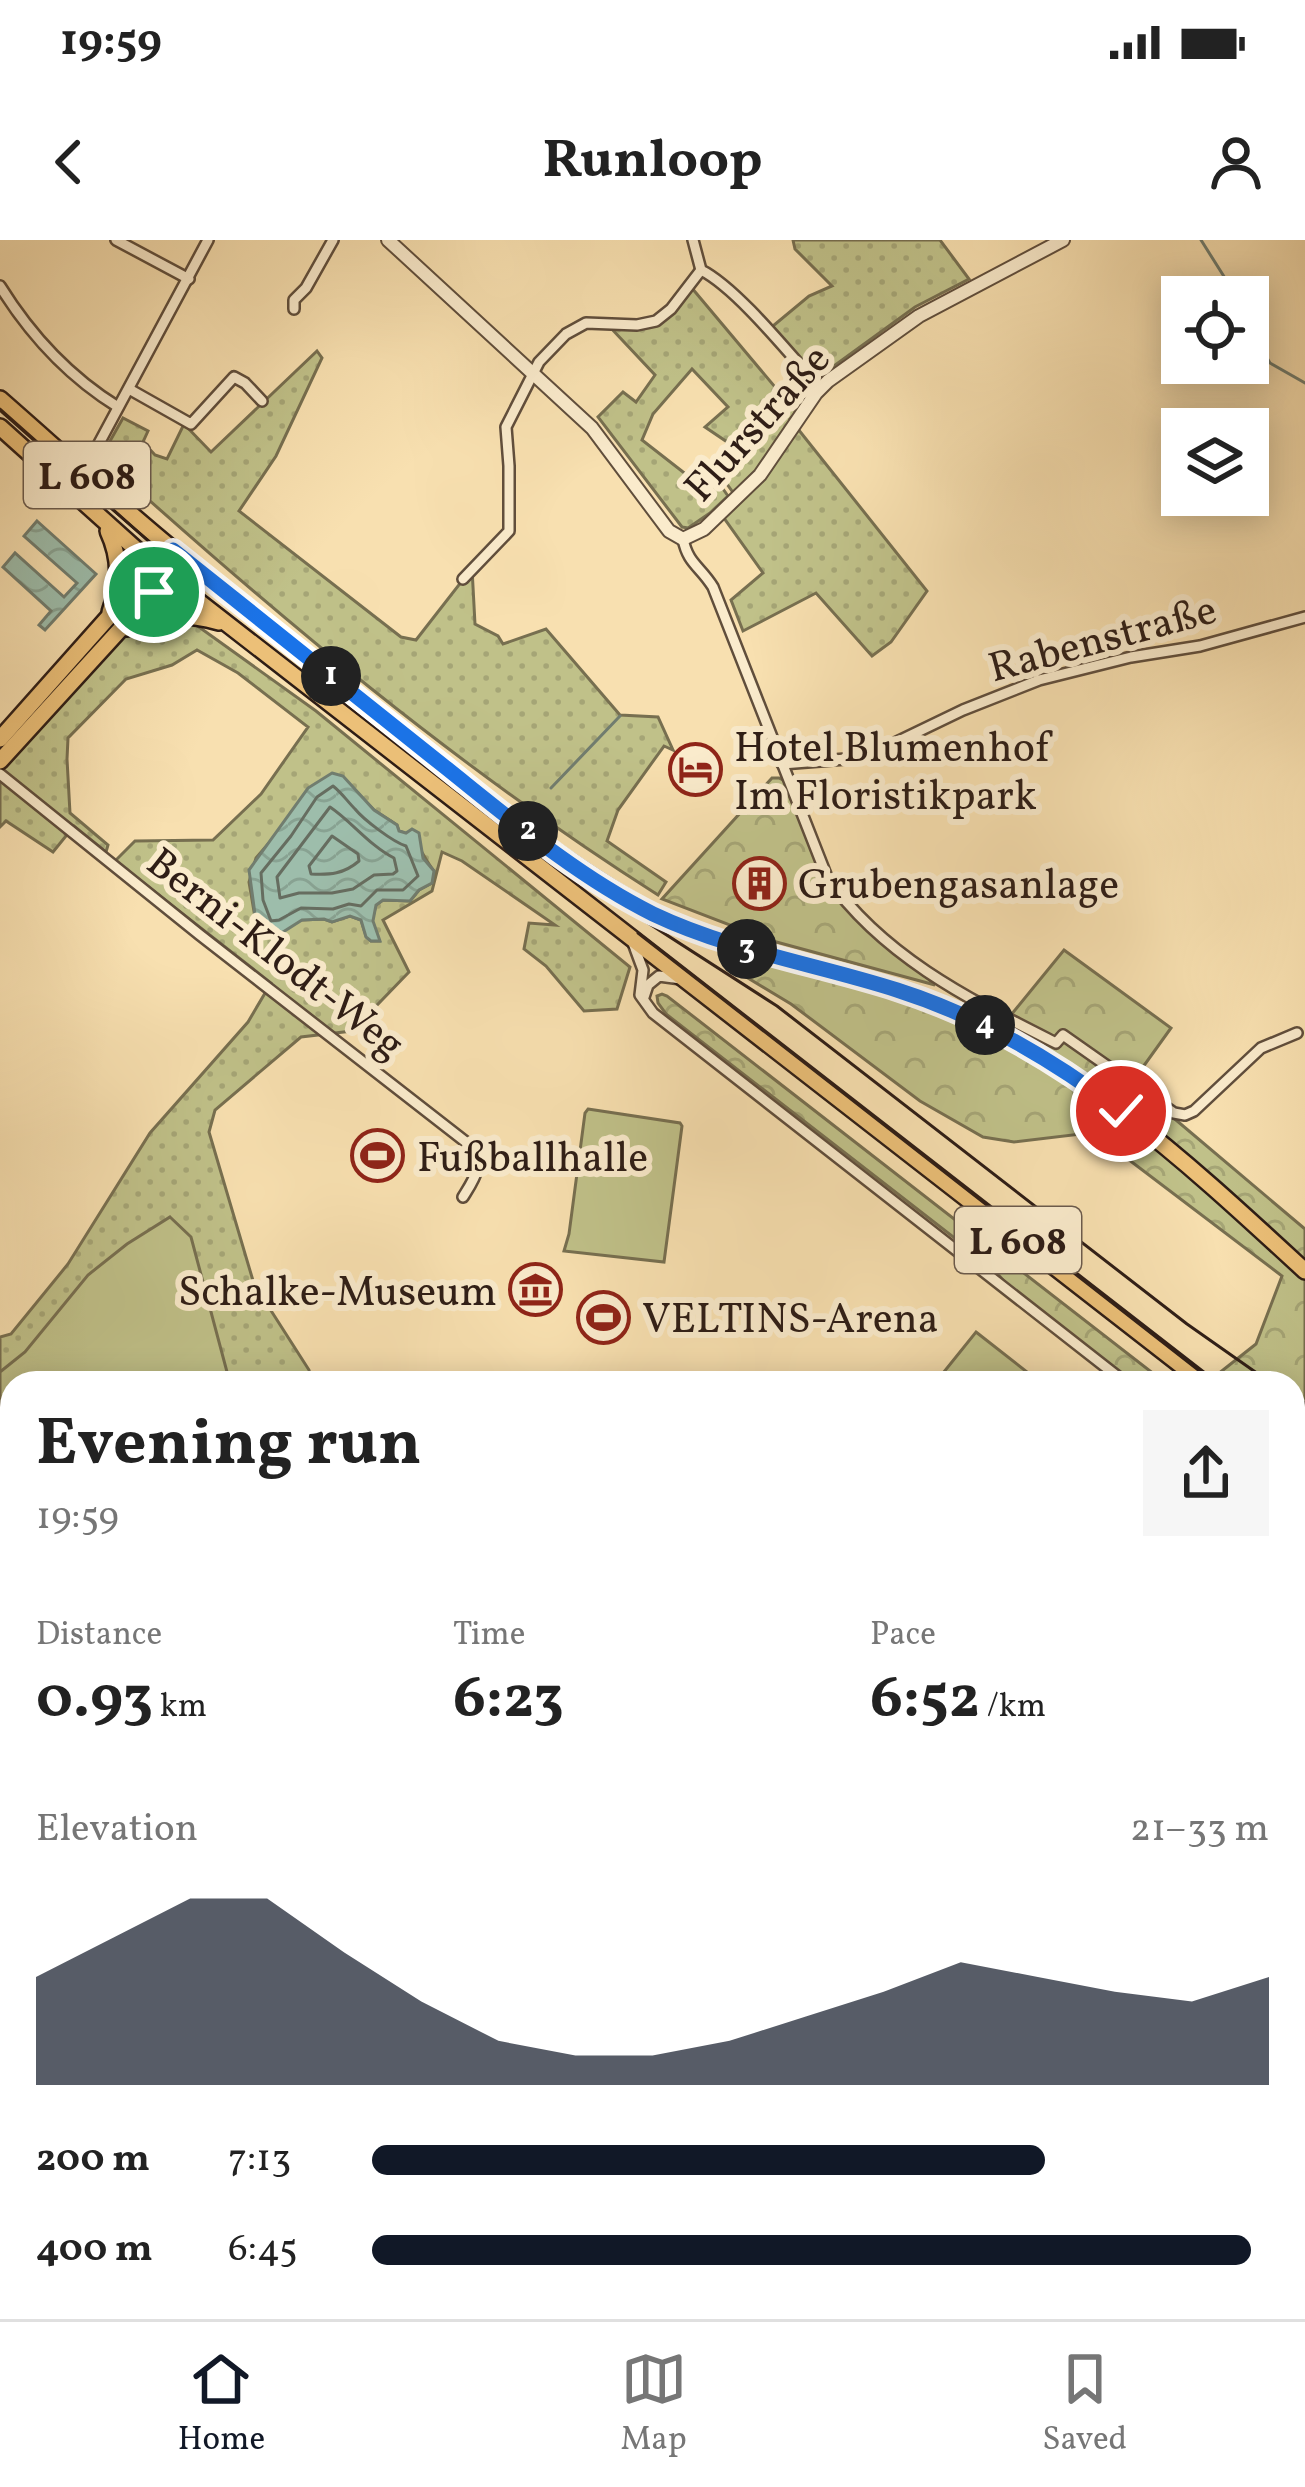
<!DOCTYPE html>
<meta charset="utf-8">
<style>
:root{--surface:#fff;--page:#f6f6f6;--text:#222;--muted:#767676;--line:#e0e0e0;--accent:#111827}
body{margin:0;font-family:Vollkorn,serif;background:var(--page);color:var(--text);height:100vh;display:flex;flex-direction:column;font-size:45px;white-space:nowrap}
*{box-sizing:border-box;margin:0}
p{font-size:39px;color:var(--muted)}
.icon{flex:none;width:66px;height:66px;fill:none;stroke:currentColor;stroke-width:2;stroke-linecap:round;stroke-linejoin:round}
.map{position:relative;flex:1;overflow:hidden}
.drawer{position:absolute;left:0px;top:1131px;width:1305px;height:948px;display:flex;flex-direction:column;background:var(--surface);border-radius:36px 36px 0 0;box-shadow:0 6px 30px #0003}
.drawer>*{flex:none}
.controls{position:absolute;left:1161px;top:36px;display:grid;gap:24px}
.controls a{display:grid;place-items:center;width:108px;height:108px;border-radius:0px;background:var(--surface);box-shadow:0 6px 30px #0003;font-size:60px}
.pin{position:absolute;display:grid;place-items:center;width:102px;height:102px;color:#fff;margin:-51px;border:6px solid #fff;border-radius:50%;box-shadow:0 3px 12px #0007}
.km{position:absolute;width:60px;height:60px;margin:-30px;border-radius:50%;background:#222;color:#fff;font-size:33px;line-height:60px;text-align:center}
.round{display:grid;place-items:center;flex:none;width:126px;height:126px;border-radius:0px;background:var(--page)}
.headline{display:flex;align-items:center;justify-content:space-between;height:204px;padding:0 36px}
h1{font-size:66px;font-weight:700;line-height:90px}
.stats{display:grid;grid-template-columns:repeat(3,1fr);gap:18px;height:204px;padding:12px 36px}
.stats div{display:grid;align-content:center}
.stats b{font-size:60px;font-weight:700}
.stats small{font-size:33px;font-weight:400}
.stats p{font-size:33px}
.chart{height:336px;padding:24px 36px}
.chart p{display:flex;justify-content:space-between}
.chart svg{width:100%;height:216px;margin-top:12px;fill:var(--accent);opacity:.7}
ul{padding:0 36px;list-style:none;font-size:39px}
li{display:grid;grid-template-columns:192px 144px 1fr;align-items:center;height:90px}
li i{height:30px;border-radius:15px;background:var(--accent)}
.status{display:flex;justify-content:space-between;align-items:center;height:84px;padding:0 60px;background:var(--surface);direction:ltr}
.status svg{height:33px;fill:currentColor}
header{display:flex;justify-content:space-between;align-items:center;height:156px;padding:0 36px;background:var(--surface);font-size:54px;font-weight:700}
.dock{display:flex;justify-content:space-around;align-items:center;height:168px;border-top:3px solid var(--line);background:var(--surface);font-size:33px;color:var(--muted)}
.dock a{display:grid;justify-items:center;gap:6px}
.dock .on{color:var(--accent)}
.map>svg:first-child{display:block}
.grass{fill:url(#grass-dots);stroke:#776f50;stroke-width:3;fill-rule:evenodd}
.forest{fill:url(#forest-crowns);stroke:#776f50;stroke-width:3}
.park{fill:url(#park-tufts);stroke:#776f50;stroke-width:3}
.garden{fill:#c0c189;stroke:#776f50;stroke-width:3}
.water{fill:url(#water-waves);stroke:#717d6f;stroke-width:3}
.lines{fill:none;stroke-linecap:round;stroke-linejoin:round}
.shore{stroke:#666d60;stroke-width:3}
.stream{stroke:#717d6f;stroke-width:3}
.minor-casing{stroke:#604e3c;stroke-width:14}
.tertiary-casing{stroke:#604e3c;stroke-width:16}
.secondary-casing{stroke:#2e1d16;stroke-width:18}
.primary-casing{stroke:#2e1d16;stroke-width:20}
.motorway-casing{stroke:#2e1d16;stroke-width:22}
.minor{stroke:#faebcc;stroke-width:9}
.tertiary{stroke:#faebcc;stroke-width:12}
.secondary{stroke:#faebcc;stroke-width:14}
.primary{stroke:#ecc078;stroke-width:15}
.motorway{stroke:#ecc078;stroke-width:18}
.tram{stroke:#2e1d16;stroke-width:3}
.motorway-bridge-casing{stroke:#2e1d16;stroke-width:22;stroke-linecap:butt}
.motorway-bridge{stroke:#ecc078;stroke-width:18}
.route-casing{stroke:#fff;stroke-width:24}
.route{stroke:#1a73e8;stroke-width:15}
.labels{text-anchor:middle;stroke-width:12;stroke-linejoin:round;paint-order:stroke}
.shield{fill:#faebcc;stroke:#6b5b4d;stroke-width:3}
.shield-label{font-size:39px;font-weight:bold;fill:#2e1d16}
.street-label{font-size:42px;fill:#2e1d16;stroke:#faebcc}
.poi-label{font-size:42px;fill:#2e1d16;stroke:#faebcc;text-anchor:start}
</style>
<div class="status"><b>19:59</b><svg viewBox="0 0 49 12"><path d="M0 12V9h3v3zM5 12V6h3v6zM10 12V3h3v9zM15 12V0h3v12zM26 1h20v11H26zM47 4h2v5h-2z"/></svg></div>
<header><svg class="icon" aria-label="back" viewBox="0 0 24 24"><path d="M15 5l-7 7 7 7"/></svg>Runloop<svg class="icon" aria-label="person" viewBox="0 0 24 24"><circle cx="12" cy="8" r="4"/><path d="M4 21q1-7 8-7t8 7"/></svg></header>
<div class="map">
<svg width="1305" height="2079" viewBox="0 0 1305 2079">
<defs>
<pattern id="grass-dots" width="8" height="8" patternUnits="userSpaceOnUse" patternTransform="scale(3)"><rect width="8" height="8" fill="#c0c189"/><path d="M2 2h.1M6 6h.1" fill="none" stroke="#a5a576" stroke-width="1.8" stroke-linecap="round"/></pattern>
<pattern id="forest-crowns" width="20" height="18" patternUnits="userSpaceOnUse" patternTransform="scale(3)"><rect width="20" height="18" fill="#c0c189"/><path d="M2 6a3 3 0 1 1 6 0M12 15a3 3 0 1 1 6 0" fill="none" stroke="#a5a576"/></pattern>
<pattern id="park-tufts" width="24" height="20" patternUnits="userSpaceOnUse" patternTransform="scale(3)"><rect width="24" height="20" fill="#c0c189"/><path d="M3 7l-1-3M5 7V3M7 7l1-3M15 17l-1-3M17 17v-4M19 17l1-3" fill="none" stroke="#a5a576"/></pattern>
<pattern id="water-waves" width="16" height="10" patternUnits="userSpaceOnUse" patternTransform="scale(3)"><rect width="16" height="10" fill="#9dbdab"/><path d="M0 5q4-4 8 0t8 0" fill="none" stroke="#88a292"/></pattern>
</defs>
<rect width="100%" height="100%" fill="#f8e0b0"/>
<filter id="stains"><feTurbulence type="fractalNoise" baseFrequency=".00167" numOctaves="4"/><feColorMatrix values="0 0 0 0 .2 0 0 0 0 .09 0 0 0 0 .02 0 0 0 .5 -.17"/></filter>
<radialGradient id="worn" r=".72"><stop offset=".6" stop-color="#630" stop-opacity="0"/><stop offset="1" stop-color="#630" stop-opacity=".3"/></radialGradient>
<g class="grass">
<path d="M793,0H940L969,39L915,67L816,139L768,86H773L809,56L832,46L795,9Z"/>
<path d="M691,47L796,172L790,179L927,351L891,402L872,416L816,353L743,391L731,360L763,333L724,278L739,261L717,230L733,206L705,187L728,167L692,129L653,174L642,200L701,246L713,235L728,256L710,273L688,288L682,287L598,177L623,152L636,162L655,135L608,85L646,87Z"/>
<path d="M317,111L322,118L276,216L239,271L401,397L416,400L472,328L475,384L498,396L503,404L546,389L620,475L658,477L673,510L664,506L618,570L607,601L666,642L658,655C458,528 277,376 101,217L123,178L148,191L143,202L155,215L167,219L184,184L211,212Z"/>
<path d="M192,382L316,471L630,727L617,769L584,771L546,726L524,709L529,683L555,685L462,621L442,612L432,651L383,680L409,732L352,791L301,797L215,870L209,892L254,1044L309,1130L312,1143H228L26,1114L0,1135V1097L11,1094L68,1024L150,893L248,782L271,743L115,621L135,601L213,600L261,554L308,487L238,433L197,410L172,425L126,439L68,498L67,519L70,573L108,605L106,612L74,586L53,612L6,581L0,587V533L130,390ZM354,549L374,570L397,585L399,591C418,596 422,617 434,631L432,643L419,650L410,661L383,660L376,665L372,681L379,701H371L366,696L361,680L350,676L332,682L324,679L302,680L257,689L249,642L256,618L281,589L292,571Z"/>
</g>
<g class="forest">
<path d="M772,538H779L785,541L817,623L849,669L935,745L769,700L662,659Z"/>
<path d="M1064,710L1171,788L1130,845L1176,880L1305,989V1284L1293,1275V1143H1127L1017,1057L992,1027L666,774L658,763L657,756L662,754L667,756L1159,1138L1218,1134L1256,1104L1282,1036L1116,910L1089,893L1014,902L983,897L920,861L791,764L733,729L737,714C823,736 913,757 993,797Z"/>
<path d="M1305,1732V1860L1294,1876L1293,1739Z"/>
</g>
<g class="park">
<path d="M0,2059L6,2061L12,2059V2067H158L145,2079H0Z"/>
<path d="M159,2067H517L536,2079H196Z"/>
</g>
<g class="garden">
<path d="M588,869L680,883L682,886L664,1022L564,1011L569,994L585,873Z"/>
<path d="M170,977L191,997L227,1132L233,1143H12V1341L0,1332V1132L25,1112L88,1035L127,1004Z"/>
<path d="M976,1092L1041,1143H935Z"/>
</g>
<g class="water">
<path d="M37,281L96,334L45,390L39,385L51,371L3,327L15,313L64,357L77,343L24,296Z"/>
<path d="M332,533L343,536L374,570L397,585L399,591L406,593L412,589L419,593L423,618L434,631L432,643L419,650L410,661L383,660L376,665L373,681L380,701H371L366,697L361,680L350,676L332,682L324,679L302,680L283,692L265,695L257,689L249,630L308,548Z"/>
</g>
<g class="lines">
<g class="shore">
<path d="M333,546C342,553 347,561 355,569C364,580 393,602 406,606L418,636L403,650H377L361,666L349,664L333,669L301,668L279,680L271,681L263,660L261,633L291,596L317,557Z"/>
<path d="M330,567C351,581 370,606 394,618L397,631L393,634L374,635L353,649L332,653H299L280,658L277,637Z"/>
<path d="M332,596L358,614L359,621C344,634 330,635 311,634L309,626Z"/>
</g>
<g class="stream">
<path d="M1201,0L1230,46L1234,57"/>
<path d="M1248,85L1270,123L1305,143"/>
<path d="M551,548L620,476"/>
</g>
<defs>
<g id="minor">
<path d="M116,0L189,39"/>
<path d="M693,0L701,30C737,48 791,116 820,148"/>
<path d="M0,46C31,96 68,136 118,167"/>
<path d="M294,69V60L306,48L333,0"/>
<path d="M129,149L191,184L234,137L245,143L262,161"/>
<path d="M89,222L208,0"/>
<path d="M683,299C688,324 700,326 713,347L827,637C884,718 971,760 1056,803L1063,795L1174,873L1185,875L1194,871L1261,808L1297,793"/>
<path d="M463,339L509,291V226L506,187L539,122L566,94L586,83L637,85L656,81L671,69L701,30"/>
<path d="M782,524L846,519L880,510L963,470L1039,440L1131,417L1200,406L1305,377"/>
<path d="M0,534L200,695L471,906C485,925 474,939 463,957"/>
<path d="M633,703L643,730L640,755L653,773L1126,1143"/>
<path d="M644,757L648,745L659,736L681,739"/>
<path d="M1293,1275L1305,1285"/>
<path d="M1293,1511L1305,1496"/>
<path d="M0,1830L12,1842"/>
<path d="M0,2003L12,1996"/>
</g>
<path id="tertiary" d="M388,0L592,188L669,291L683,299L704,289L760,235L816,153L828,141L919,76L1063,0"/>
<g id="secondary">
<path d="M0,1670L12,1679"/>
<path d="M0,1687L12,1696"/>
<path d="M543,2067L562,2079"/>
<path d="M570,2067L589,2079"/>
</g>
<g id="primary">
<path d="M0,159C57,209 113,260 171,308C242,369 317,426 391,484C473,549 555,619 647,670C733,718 833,725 924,759C1073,815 1190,925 1305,1031"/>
<path d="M0,187L167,337L1204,1143"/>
<path d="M108,291C121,319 120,344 110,372"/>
<path d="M127,388C159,373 185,373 219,382"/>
<path d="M0,499L154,326L173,310"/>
<path d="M0,521L157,349L170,331"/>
<path d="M1293,1210L1305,1219"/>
</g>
<g id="motorway">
<path d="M1293,1709L1305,1705"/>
<path d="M1293,1914L1305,1900"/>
<path d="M1293,1944L1305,1929"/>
<path d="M1293,2011L1305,2002"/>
<path d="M1169,2079L1177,2067"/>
<path d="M1192,2079L1201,2067"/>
<path d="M1212,2079L1224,2067"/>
</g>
</defs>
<use href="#minor" class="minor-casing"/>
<use href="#tertiary" class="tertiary-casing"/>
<use href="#secondary" class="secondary-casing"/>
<use href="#primary" class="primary-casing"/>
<use href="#motorway" class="motorway-casing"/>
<use href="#minor" class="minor"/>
<use href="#tertiary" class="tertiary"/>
<use href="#secondary" class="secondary"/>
<use href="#primary" class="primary"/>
<use href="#motorway" class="motorway"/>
<g class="tram">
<path d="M0,169L173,323L558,625L777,766L1187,1084L1271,1143"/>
<path d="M638,693L1215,1143"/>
<path d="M1293,1156L1305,1163"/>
<path d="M1293,1201L1305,1209"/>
</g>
<defs>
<path id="motorway-bridge" d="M1293,1893L1305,1903"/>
</defs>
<use href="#motorway-bridge" class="motorway-bridge-casing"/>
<use href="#motorway-bridge" class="motorway-bridge"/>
</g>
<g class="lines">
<defs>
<path id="route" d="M154,352L172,328L173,310C264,382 354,455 445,527C510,579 577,636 653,674C731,711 816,724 897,750C979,776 1052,819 1121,871"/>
</defs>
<use href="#route" class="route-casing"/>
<use href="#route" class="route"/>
</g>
<defs>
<symbol id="hotel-ring" viewBox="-11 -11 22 22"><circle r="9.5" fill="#faebcc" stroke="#8f2418" stroke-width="1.5"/><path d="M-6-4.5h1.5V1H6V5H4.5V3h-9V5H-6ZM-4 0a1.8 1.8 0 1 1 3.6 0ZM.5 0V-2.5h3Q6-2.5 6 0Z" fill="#8f2418"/></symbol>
<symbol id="building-ring" viewBox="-11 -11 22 22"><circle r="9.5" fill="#faebcc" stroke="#8f2418" stroke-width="1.5"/><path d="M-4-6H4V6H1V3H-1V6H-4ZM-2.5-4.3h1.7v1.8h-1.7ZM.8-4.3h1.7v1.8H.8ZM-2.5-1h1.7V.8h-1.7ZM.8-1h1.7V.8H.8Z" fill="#8f2418"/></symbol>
<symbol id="stadium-ring" viewBox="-11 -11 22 22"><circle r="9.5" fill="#faebcc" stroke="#8f2418" stroke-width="1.5"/><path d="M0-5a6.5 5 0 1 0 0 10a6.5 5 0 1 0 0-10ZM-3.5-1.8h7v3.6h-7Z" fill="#8f2418"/></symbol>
<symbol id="museum-ring" viewBox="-11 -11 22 22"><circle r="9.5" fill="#faebcc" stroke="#8f2418" stroke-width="1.5"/><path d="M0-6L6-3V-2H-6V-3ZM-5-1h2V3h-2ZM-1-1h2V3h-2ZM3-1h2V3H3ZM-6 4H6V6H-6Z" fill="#8f2418"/></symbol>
</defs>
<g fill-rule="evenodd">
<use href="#hotel-ring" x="666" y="500" width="59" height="59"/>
<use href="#building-ring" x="730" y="614" width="59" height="59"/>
<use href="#stadium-ring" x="348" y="886" width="59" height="59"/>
<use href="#museum-ring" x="506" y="1020" width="59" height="59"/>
<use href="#stadium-ring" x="574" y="1048" width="59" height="59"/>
</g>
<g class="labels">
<g class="shield">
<rect x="24" y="202" width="126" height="66" rx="9"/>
<rect x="955" y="967" width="126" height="66" rx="9"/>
</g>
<g class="shield-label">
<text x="87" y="249">L 608</text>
<text x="1018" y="1014">L 608</text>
</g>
<g class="street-label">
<text transform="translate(756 182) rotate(-48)" y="15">Flurstraße</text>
<text transform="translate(1102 397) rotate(-15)" y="15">Rabenstraße</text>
<text transform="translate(277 712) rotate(38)" y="15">Berni-Klodt-Weg</text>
</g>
<g class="poi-label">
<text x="734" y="521">Hotel Blumenhof<tspan x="734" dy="48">Im Floristikpark</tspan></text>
<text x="798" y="658">Grubengasanlage</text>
<text x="417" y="931">Fußballhalle</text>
<text x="497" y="1065" text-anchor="end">Schalke-Museum</text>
<text x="642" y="1092">VELTINS-Arena</text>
</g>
</g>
<rect width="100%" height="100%" filter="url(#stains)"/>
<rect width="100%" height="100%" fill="url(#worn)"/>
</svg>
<div class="controls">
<a><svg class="icon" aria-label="locate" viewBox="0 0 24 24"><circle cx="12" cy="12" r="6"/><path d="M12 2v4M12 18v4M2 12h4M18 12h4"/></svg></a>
<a><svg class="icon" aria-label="layers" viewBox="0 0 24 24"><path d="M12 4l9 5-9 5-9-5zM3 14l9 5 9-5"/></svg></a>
</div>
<div class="pin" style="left:154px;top:352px;background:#1e9e55"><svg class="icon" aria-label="arrive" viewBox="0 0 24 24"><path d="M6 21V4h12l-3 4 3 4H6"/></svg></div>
<div class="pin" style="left:1121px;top:871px;background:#d93025"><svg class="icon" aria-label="check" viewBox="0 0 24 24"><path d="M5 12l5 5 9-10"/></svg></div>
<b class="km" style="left:331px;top:436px">1</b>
<b class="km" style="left:528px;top:591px">2</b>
<b class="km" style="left:747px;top:709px">3</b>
<b class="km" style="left:985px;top:785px">4</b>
<section class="drawer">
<div class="headline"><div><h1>Evening run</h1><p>19:59</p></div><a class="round"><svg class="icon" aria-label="share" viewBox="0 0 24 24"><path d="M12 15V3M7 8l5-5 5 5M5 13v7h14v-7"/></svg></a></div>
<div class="stats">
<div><p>Distance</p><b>0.93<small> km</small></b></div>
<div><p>Time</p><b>6:23</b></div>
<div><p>Pace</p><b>6:52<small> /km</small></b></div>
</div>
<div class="chart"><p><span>Elevation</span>21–33 m</p>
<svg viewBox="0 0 160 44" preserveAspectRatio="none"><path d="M0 44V22L10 14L20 6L30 6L40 17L50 27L60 35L70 38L80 38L90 35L100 30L110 25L120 19L130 22L140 25L150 27L160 22V44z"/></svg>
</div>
<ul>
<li><b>200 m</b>7:13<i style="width:75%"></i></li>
<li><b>400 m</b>6:45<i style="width:98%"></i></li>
</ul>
</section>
</div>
<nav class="dock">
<a class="on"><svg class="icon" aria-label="home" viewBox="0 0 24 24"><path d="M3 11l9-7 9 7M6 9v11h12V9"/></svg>Home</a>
<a><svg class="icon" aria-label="map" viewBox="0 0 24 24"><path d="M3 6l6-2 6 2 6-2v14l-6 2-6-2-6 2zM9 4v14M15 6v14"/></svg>Map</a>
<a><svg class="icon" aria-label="saved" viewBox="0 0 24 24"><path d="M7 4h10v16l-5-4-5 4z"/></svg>Saved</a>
</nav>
